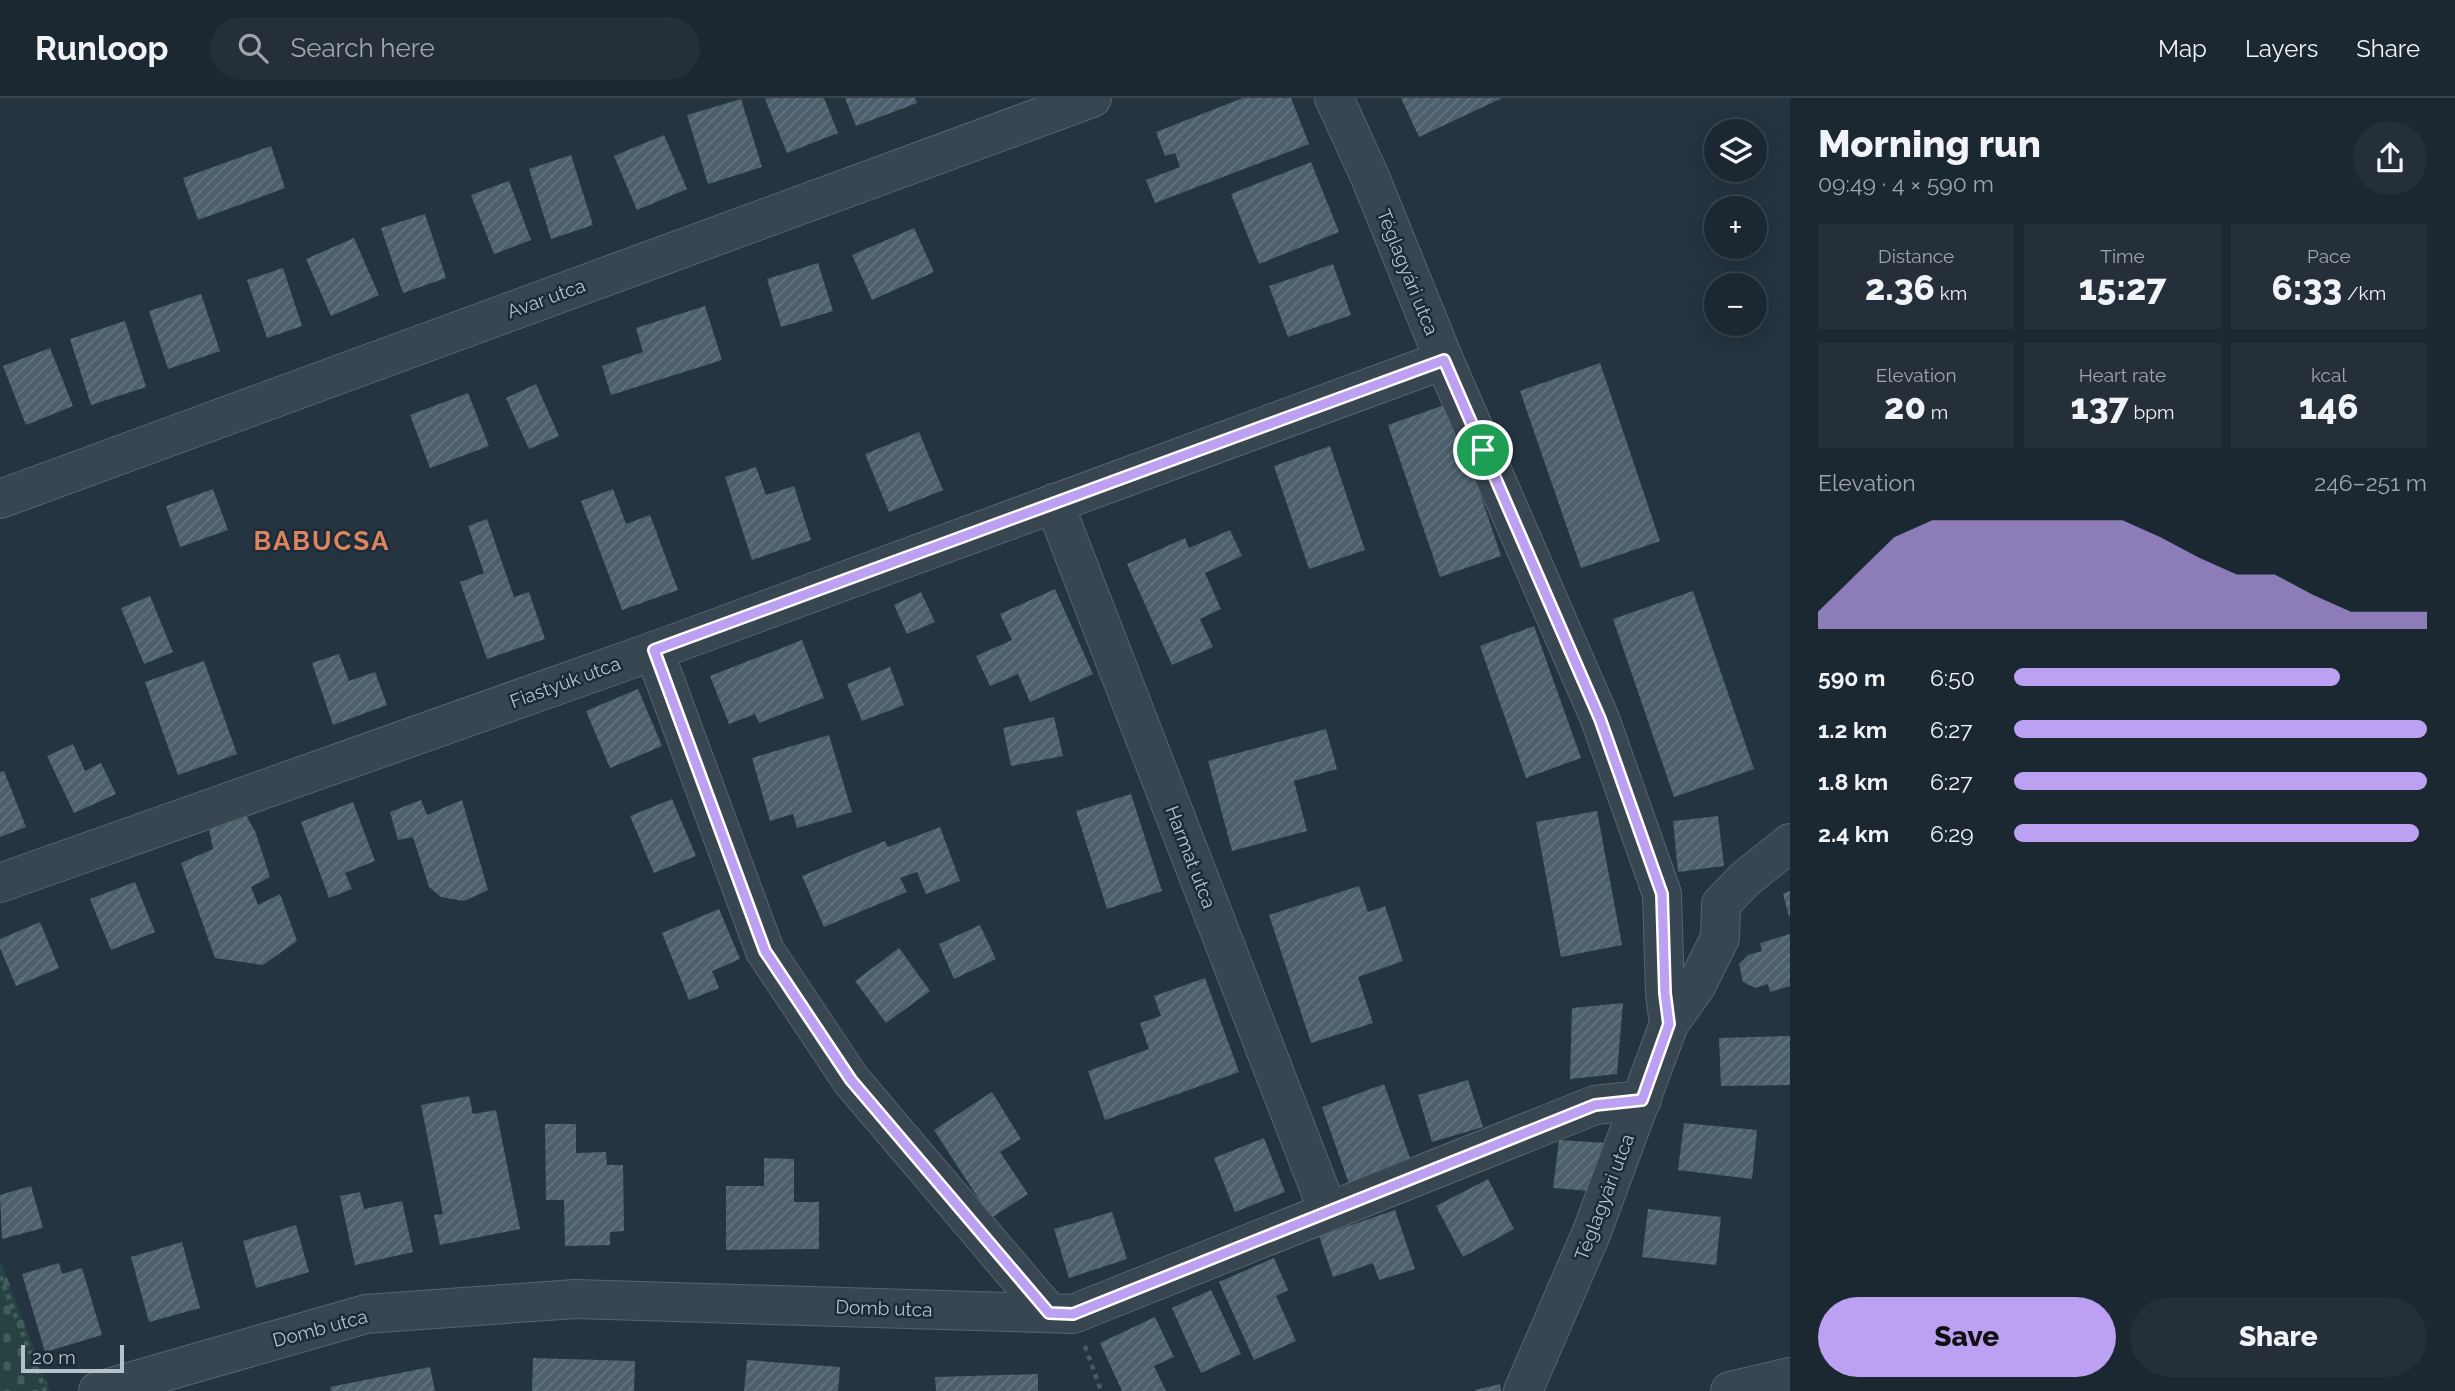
<!DOCTYPE html>
<meta charset="utf-8">
<style>
:root{--surface:#1b2731;--page:#242f39;--text:#f1f3f6;--muted:#a0a5ab;--line:#39444d;--accent:#bca0f2}
body{margin:0;font-family:Raleway,sans-serif;background:var(--page);color:var(--text);height:100vh;display:flex;flex-direction:column;font-size:26px;white-space:nowrap}
*{box-sizing:border-box;margin:0}
p{font-size:23px;color:var(--muted)}
.icon{flex:none;width:38px;height:38px;fill:none;stroke:currentColor;stroke-width:2;stroke-linecap:round;stroke-linejoin:round}
.map{position:relative;flex:1;overflow:hidden}
.details{display:flex;flex-direction:column;background:var(--surface);width:665px}
.details>*{flex:none}
.tools{position:absolute;left:1704px;top:21px;display:grid;gap:14px}
.tools a{display:grid;place-items:center;width:63px;height:63px;border-radius:50%;background:var(--surface);box-shadow:0 4px 18px #0003,0 0 0 2px var(--line);font-size:35px}
.scale{position:absolute;left:21px;bottom:18px;width:103px;box-sizing:border-box;padding-left:7px;border:4px solid #b5c1cb;border-top:0;font-size:19px;line-height:24px;white-space:nowrap;color:#b5c1cb;-webkit-text-stroke:5px #1d2b36;paint-order:stroke}
.pin{position:absolute;display:grid;place-items:center;width:60px;height:60px;color:#fff;margin:-30px;border:4px solid #fff;border-radius:50%;box-shadow:0 2px 7px #0007}
.round{display:grid;place-items:center;flex:none;width:74px;height:74px;border-radius:37px;background:var(--page)}
.summary{display:flex;align-items:center;justify-content:space-between;height:119px;padding:0 28px}
h1{font-size:38px;font-weight:800;line-height:52px}
.figures{display:grid;grid-template-columns:repeat(3,1fr);gap:10px;height:119px;padding:7px 28px}
.figures div{display:grid;align-content:center;border-radius:0px;background:var(--page);text-align:center}
.figures b{font-size:35px;font-weight:800}
.figures small{font-size:19px;font-weight:400}
.figures p{font-size:19px}
.chart{height:196px;padding:14px 28px}
.chart p{display:flex;justify-content:space-between}
.chart svg{width:100%;height:126px;margin-top:7px;fill:var(--accent);opacity:.7}
.action{display:flex;gap:14px;margin-top:auto;padding:14px 28px}
.action a{flex:1;height:80px;border-radius:42px;background:var(--accent);color:#111;font-size:28px;font-weight:800;line-height:80px;text-align:center}
.action a+a{background:var(--page);color:var(--text)}
ul{padding:0 28px;list-style:none;font-size:23px}
li{display:grid;grid-template-columns:112px 84px 1fr;align-items:center;height:52px}
li i{height:18px;border-radius:9px;background:var(--accent)}
header{display:flex;align-items:center;gap:42px;box-sizing:border-box;height:98px;padding:0 35px;background:var(--surface);border-bottom:2px solid var(--line)}
header strong{font-size:33px}
nav{display:flex;gap:38px;margin-inline-start:auto;font-size:24px}
.search{width:490px;height:63px;background:var(--page);display:flex;align-items:center;gap:18px;box-sizing:border-box;padding:0 24px;border-radius:38px;color:var(--muted);font-size:26px}
main{display:flex;flex:1;min-height:0}
.map>svg:first-child{display:block}
.cemetery{fill:url(#cemetery-stones)}
.building{fill:url(#building-hatch)}
.lines{fill:none;stroke-linecap:round;stroke-linejoin:round}
.minor-casing{stroke:#56646e;stroke-width:40}
.path{stroke:#445e5d;stroke-width:4.5;stroke-dasharray:5 5;stroke-linecap:butt}
.minor{stroke:#384651;stroke-width:38}
.route-casing{stroke:#fff;stroke-width:14}
.route{stroke:#bca0f2;stroke-width:9}
.labels{text-anchor:middle;stroke-width:5;stroke-linejoin:round;paint-order:stroke}
.street-label{font-size:19px;fill:#b5c1cb;stroke:#1d2b36}
.district-label{font-size:26px;font-weight:bold;letter-spacing:2px;fill:#dc845f;stroke:#1d2b36}
</style>
<header>
<strong>Runloop</strong>
<div class="search"><svg class="icon" aria-label="search" viewBox="0 0 24 24"><circle cx="10" cy="10" r="6"/><path d="M15 15l6 6"/></svg>Search here</div>
<nav><a>Map</a><a>Layers</a><a>Share</a></nav>
</header>
<main>
<div class="map">
<svg width="1790" height="1293" viewBox="0 0 1790 1293">
<defs>
<pattern id="cemetery-stones" width="16" height="16" patternUnits="userSpaceOnUse" patternTransform="scale(1.75)"><rect width="16" height="16" fill="#264242"/><path d="M2 7V4a2 2 0 0 1 4 0v3zM10 15v-3a2 2 0 0 1 4 0v3z" fill="#435c5c"/></pattern>
<pattern id="building-hatch" width="6" height="6" patternUnits="userSpaceOnUse" patternTransform="scale(1.75)"><rect width="6" height="6" fill="#4c5f6d"/><path d="M-1 1l2-2M0 6l6-6M5 7l2-2" fill="none" stroke="#647480"/></pattern>
</defs>
<rect width="100%" height="100%" fill="#243441"/>
<path class="cemetery" d="M0,1161L50,1293H0Z"/>
<g class="building">
<path d="M769,0H824L838,35L787,55L765,1Z"/>
<path d="M845,0H915L917,5L856,28Z"/>
<path d="M1243,0H1291L1309,46L1155,105L1146,82L1180,69L1175,55L1165,58L1156,34Z"/>
<path d="M1401,0H1502L1419,39Z"/>
<path d="M741,1L762,69L708,86L687,17Z"/>
<path d="M664,37L687,91L637,112L614,58Z"/>
<path d="M271,48L285,90L198,122L183,80Z"/>
<path d="M571,57L593,127L551,141L529,71Z"/>
<path d="M1311,64L1339,134L1259,166L1231,96Z"/>
<path d="M509,83L531,142L494,156L471,97Z"/>
<path d="M425,116L446,180L403,195L381,130Z"/>
<path d="M914,130L934,174L872,202L852,157Z"/>
<path d="M354,140L379,197L331,218L306,161Z"/>
<path d="M818,165L833,213L781,229L767,181Z"/>
<path d="M1333,166L1351,217L1288,239L1269,188Z"/>
<path d="M283,170L302,228L267,240L247,182Z"/>
<path d="M201,196L220,253L168,271L149,213Z"/>
<path d="M705,208L722,262L611,297L602,268L643,254L636,230Z"/>
<path d="M125,223L146,289L91,307L70,241Z"/>
<path d="M50,250L73,308L26,327L3,268Z"/>
<path d="M1600,265L1660,443L1581,470L1520,293Z"/>
<path d="M536,286L559,338L529,351L506,300Z"/>
<path d="M468,295L489,348L430,370L410,317Z"/>
<path d="M1450,305L1501,458L1440,479L1388,327Z"/>
<path d="M919,334L943,392L889,414L865,356Z"/>
<path d="M1330,348L1365,452L1309,471L1274,368Z"/>
<path d="M756,369L766,397L794,388L811,442L752,462L725,379Z"/>
<path d="M213,391L228,432L180,449L166,408Z"/>
<path d="M613,391L626,426L650,417L678,492L622,512L581,403Z"/>
<path d="M487,421L514,499L529,494L545,541L487,561L460,484L484,475L468,428Z"/>
<path d="M1230,432L1242,458L1205,475L1221,511L1200,521L1213,549L1172,567L1127,466L1185,440L1189,450Z"/>
<path d="M1055,491L1093,576L1030,604L1018,576L990,588L976,558L1012,542L1000,516Z"/>
<path d="M1693,493L1754,671L1674,699L1613,521Z"/>
<path d="M921,494L935,524L907,536L894,507Z"/>
<path d="M150,498L173,554L144,566L121,510Z"/>
<path d="M1534,528L1581,660L1526,680L1480,548Z"/>
<path d="M802,542L824,600L759,625L755,616L729,626L710,578Z"/>
<path d="M339,556L349,583L375,574L387,607L333,627L312,565Z"/>
<path d="M204,563L237,656L178,677L145,584Z"/>
<path d="M890,569L904,607L862,623L847,586Z"/>
<path d="M638,591L662,648L610,670L586,613Z"/>
<path d="M1054,619L1063,658L1011,668L1003,630Z"/>
<path d="M1326,631L1337,671L1294,683L1307,733L1232,753L1208,663Z"/>
<path d="M829,637L852,714L797,730L793,716L770,723L752,660Z"/>
<path d="M73,646L85,673L101,665L116,696L74,715L47,658Z"/>
<path d="M4,673L26,729L0,739V674Z"/>
<path d="M1131,696L1162,793L1107,811L1076,713Z"/>
<path d="M672,701L696,758L654,775L630,718Z"/>
<path d="M421,702L427,717L462,702L488,792L464,803L441,799L429,789L413,739L398,742L390,714Z"/>
<path d="M353,704L375,763L345,775L352,791L329,800L301,724Z"/>
<path d="M1597,713L1622,847L1561,859L1536,724Z"/>
<path d="M244,714L255,733L270,779L251,789L258,807L280,796L297,843L263,867L215,860L181,765L213,751L208,726Z"/>
<path d="M1718,718L1724,768L1678,774L1673,723Z"/>
<path d="M940,729L960,783L926,796L917,774L900,780L907,794L824,829L802,778L885,743L888,749Z"/>
<path d="M135,784L155,834L111,852L90,801Z"/>
<path d="M1359,788L1368,814L1385,808L1403,863L1358,879L1373,925L1311,945L1269,817Z"/>
<path d="M1790,793V818H1789L1783,796Z"/>
<path d="M719,811L740,861L712,873L719,890L689,902L662,835Z"/>
<path d="M40,824L59,870L16,888L0,850V841Z"/>
<path d="M980,827L996,861L954,881L939,846Z"/>
<path d="M1790,836V888L1770,894L1768,886L1755,890L1743,884L1739,866L1748,857L1762,853L1760,845Z"/>
<path d="M899,850L930,893L886,925L855,883Z"/>
<path d="M1205,880L1239,974L1105,1022L1088,973L1149,951L1140,925L1161,918L1154,898Z"/>
<path d="M1623,905L1617,976L1570,981L1572,910Z"/>
<path d="M1790,938V987L1721,988L1719,940Z"/>
<path d="M1468,982L1483,1029L1432,1044L1418,997Z"/>
<path d="M1384,986L1411,1063L1349,1086L1322,1009Z"/>
<path d="M992,994L1021,1041L1000,1054L1028,1096L991,1120L934,1032Z"/>
<path d="M469,998L473,1016L496,1012L520,1131L440,1147L434,1117L443,1116L421,1007Z"/>
<path d="M1684,1025L1757,1032L1752,1081L1678,1072Z"/>
<path d="M545,1026H576V1055L606,1054L607,1067H623L624,1133L610,1134V1147L565,1148L564,1102H546Z"/>
<path d="M1264,1040L1285,1094L1235,1114L1214,1060Z"/>
<path d="M1559,1042L1608,1045L1603,1094L1553,1090Z"/>
<path d="M764,1060L794,1061V1104H819V1151L726,1152V1088H764Z"/>
<path d="M1488,1081L1514,1131L1463,1159L1436,1108Z"/>
<path d="M31,1088L43,1130L2,1141L0,1097Z"/>
<path d="M360,1094L364,1111L402,1103L413,1154L355,1167L340,1098Z"/>
<path d="M1648,1111L1721,1119L1716,1167L1642,1159Z"/>
<path d="M1395,1112L1415,1171L1379,1182L1373,1165L1333,1179L1319,1138Z"/>
<path d="M1112,1114L1127,1161L1069,1180L1054,1131Z"/>
<path d="M296,1127L309,1174L256,1190L243,1143Z"/>
<path d="M182,1144L200,1210L149,1224L131,1159Z"/>
<path d="M1274,1160L1288,1192L1276,1198L1296,1243L1254,1262L1219,1184Z"/>
<path d="M59,1165L62,1176L82,1170L102,1237L45,1254L22,1176Z"/>
<path d="M1211,1192L1241,1256L1201,1275L1172,1210Z"/>
<path d="M1155,1219L1174,1259L1154,1268L1166,1293H1122L1100,1245Z"/>
<path d="M533,1260L635,1263L634,1293H532Z"/>
<path d="M747,1262L840,1269L838,1293H744Z"/>
<path d="M430,1269L435,1293H331L330,1289Z"/>
<path d="M1038,1276V1293H936L935,1279Z"/>
<path d="M1500,1286L1501,1293H1475V1292Z"/>
</g>
<g class="lines">
<defs>
<g id="minor">
<path d="M1334,0L1370,79L1444,262L1600,621L1662,796L1665,896L1669,926L1591,1136L1523,1293"/>
<path d="M0,401L1092,0"/>
<path d="M1054,405L1328,1113"/>
<path d="M654,553L765,853L851,982L1049,1215"/>
<path d="M0,785L654,553L1444,262"/>
<path d="M1669,926L1696,888L1720,840L1721,806L1745,781L1790,745"/>
<path d="M98,1293L366,1216L575,1201L1073,1216L1595,1007L1642,1002"/>
<path d="M1730,1293L1790,1279"/>
</g>
</defs>
<use href="#minor" class="minor-casing"/>
<g class="path">
<path d="M0,1178L45,1293"/>
<path d="M1085,1248L1101,1293"/>
</g>
<use href="#minor" class="minor"/>
</g>
<g class="lines">
<defs>
<path id="route" d="M1444,262L1600,621L1662,796L1665,895L1669,926L1642,1002L1595,1007L1073,1216L1049,1215L851,982L765,853L654,552Z"/>
</defs>
<use href="#route" class="route-casing"/>
<use href="#route" class="route"/>
</g>
<g class="labels">
<g class="street-label">
<text transform="translate(1408 174) rotate(68)" y="7">Téglagyári utca</text>
<text transform="translate(546 200) rotate(-20)" y="7">Avar utca</text>
<text transform="translate(565 584) rotate(-20)" y="7">Fiastyúk utca</text>
<text transform="translate(1191 759) rotate(69)" y="7">Harmat utca</text>
<text transform="translate(1604 1099) rotate(-69)" y="7">Téglagyári utca</text>
<text transform="translate(884 1210) rotate(2)" y="7">Domb utca</text>
<text transform="translate(320 1230) rotate(-15)" y="7">Domb utca</text>
</g>
<g class="district-label">
<text x="322" y="452">BABUCSA</text>
</g>
</g>
</svg>
<div class="tools">
<a><svg class="icon" aria-label="layers" viewBox="0 0 24 24"><path d="M12 4l9 5-9 5-9-5zM3 14l9 5 9-5"/></svg></a>
<a>+</a>
<a>−</a>
</div>
<div class="scale">20 m</div>
<div class="pin" style="left:1483px;top:352px;background:#1e9e55"><svg class="icon" aria-label="arrive" viewBox="0 0 24 24"><path d="M6 21V4h12l-3 4 3 4H6"/></svg></div>
</div>
<section class="details">
<div class="summary"><div><h1>Morning run</h1><p>09:49 · 4 × 590 m</p></div><a class="round"><svg class="icon" aria-label="share" viewBox="0 0 24 24"><path d="M12 15V3M7 8l5-5 5 5M5 13v7h14v-7"/></svg></a></div>
<div class="figures">
<div><p>Distance</p><b>2.36<small> km</small></b></div>
<div><p>Time</p><b>15:27</b></div>
<div><p>Pace</p><b>6:33<small> /km</small></b></div>
</div>
<div class="figures">
<div><p>Elevation</p><b>20<small> m</small></b></div>
<div><p>Heart rate</p><b>137<small> bpm</small></b></div>
<div><p>kcal</p><b>146</b></div>
</div>
<div class="chart"><p><span>Elevation</span>246–251 m</p>
<svg viewBox="0 0 160 44" preserveAspectRatio="none"><path d="M0 44V38L10 25L20 12L30 6L40 6L50 6L60 6L70 6L80 6L90 12L100 19L110 25L120 25L130 32L140 38L150 38L160 38V44z"/></svg>
</div>
<ul>
<li><b>590 m</b>6:50<i style="width:79%"></i></li>
<li><b>1.2 km</b>6:27<i style="width:100%"></i></li>
<li><b>1.8 km</b>6:27<i style="width:100%"></i></li>
<li><b>2.4 km</b>6:29<i style="width:98%"></i></li>
</ul>
<div class="action"><a>Save</a><a>Share</a></div>
</section>
</main>
